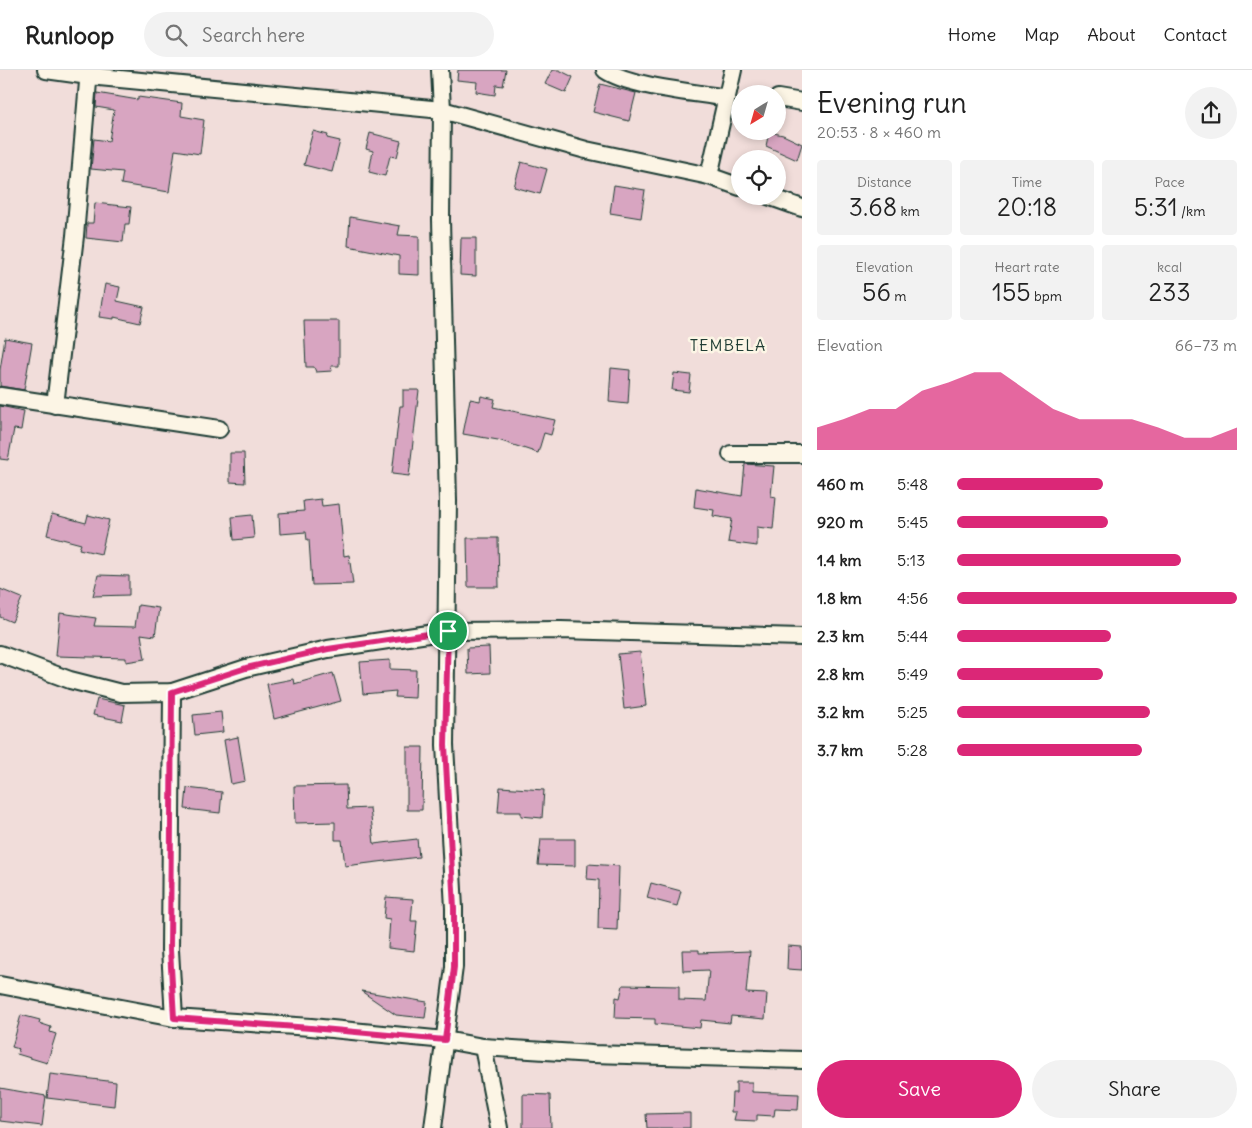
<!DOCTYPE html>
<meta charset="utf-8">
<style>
:root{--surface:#fff;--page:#f2f2f2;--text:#222;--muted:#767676;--line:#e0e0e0;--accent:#db2777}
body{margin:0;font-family:Delius,sans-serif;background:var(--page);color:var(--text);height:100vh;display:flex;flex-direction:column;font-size:19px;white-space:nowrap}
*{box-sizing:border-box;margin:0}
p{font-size:16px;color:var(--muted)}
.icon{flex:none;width:28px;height:28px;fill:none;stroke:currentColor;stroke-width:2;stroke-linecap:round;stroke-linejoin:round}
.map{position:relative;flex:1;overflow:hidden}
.panel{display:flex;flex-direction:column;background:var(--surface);width:450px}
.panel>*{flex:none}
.needle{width:32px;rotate:217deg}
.fabs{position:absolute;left:731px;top:15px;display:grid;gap:10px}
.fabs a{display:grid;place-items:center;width:55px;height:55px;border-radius:50%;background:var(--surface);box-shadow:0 2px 8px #0003;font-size:25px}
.pin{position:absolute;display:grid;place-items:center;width:42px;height:42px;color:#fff;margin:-21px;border:2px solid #fff;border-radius:50%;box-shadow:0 1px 5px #0007}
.round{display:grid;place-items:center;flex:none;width:52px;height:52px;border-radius:26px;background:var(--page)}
.headline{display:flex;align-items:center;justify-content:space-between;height:85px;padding:0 15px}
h1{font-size:28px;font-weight:600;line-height:38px}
.metrics{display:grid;grid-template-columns:repeat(3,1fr);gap:8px;height:85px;padding:5px 15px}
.metrics div{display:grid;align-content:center;border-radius:5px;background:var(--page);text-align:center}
.metrics b{font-size:25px;font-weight:600}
.metrics small{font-size:14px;font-weight:400}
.metrics p{font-size:14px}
.chart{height:140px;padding:10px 15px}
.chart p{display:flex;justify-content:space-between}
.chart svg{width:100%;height:90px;margin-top:5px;fill:var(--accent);opacity:.7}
.button{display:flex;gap:10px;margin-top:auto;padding:10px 15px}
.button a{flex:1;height:58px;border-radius:30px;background:var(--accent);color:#fff;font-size:20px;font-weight:600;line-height:58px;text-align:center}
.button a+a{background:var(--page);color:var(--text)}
ul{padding:0 15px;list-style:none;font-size:16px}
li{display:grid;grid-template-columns:80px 60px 1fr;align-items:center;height:38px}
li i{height:12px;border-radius:6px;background:var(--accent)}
header{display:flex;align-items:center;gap:30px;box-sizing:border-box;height:70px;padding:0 25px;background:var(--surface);border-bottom:1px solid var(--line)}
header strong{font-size:24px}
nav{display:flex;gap:28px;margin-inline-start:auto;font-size:18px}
.search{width:350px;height:45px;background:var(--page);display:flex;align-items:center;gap:12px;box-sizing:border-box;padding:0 18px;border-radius:28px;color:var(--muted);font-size:19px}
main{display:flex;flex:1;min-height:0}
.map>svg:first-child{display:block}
.building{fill:#d8a5c1;stroke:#1f3d34}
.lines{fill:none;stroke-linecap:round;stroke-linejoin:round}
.minor-casing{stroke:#1f3d34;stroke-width:20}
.minor{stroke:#fcf5e5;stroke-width:16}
.route-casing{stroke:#fff;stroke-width:10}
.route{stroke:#db2777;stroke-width:6}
.labels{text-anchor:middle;stroke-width:5;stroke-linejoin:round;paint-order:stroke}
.quarter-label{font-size:16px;letter-spacing:1px;fill:#1f3d34;stroke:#fcf5e5}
</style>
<header>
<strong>Runloop</strong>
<div class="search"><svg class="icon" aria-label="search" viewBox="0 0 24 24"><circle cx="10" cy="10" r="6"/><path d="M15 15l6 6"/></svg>Search here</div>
<nav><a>Home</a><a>Map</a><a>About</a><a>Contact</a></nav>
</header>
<main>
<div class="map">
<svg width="802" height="1058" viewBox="0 0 802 1058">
<rect width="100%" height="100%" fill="#f1ddda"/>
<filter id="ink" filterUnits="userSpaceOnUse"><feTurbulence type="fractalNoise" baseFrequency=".02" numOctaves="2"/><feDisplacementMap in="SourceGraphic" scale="10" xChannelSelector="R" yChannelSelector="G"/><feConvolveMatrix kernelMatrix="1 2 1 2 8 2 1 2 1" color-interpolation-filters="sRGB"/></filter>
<g filter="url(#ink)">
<g class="building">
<path d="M458,0H506L503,16L496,15L495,25L476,22L477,12L457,10Z"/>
<path d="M552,0H559L573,7L566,23L545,14Z"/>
<path d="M600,14L636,23L629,51L593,42Z"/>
<path d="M97,23L138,30V27L182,33L181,46L204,50L200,84L175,80L169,122L121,114L123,102L91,99L94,69L109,71L114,40L96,37Z"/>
<path d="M313,61L328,65L327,68L340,71L332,102L304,95Z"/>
<path d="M769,62L783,65L802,74L797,90L766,76Z"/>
<path d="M370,63L401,71L397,87L390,86L385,106L369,102L373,81L366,79Z"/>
<path d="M521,92L547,99L540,124L514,117Z"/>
<path d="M614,115L645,120L641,148L610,143Z"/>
<path d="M95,133L131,137L129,154H125L123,172L86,168L87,153H93Z"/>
<path d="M350,147L400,156L398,165L419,166V205L399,204V186L348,176Z"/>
<path d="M461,168H476V206L460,205Z"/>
<path d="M105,214L120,217L117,231L144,237L140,253L114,247V249L99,247Z"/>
<path d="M304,251H339V296H331L332,301L316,302L314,297H306Z"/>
<path d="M5,268L32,273L24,320L0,316V300Z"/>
<path d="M611,298L630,300L628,334L609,332Z"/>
<path d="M674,303L691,305L689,322L672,320Z"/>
<path d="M403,320H419L409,406L392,404L400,336H403Z"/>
<path d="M481,326L495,329L493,337L555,350L551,365L544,363L538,383L498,370L463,364L470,329L480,331Z"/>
<path d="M0,336L24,341L21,360L14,359L8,390L0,389Z"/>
<path d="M230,383H244L245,413L230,412Z"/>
<path d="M745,394L774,396L771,426L776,427L773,459L757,457V476L728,472L732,449L713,446L714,440L694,437L696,418L742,426Z"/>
<path d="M321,429L322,436L339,434L344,486L349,485L353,514L312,515L309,470H307L306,462L280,464L279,443L304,441L303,431Z"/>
<path d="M52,444L86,453L88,445L109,450L101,484L79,479L81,474L47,465Z"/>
<path d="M252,445L254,468L234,470L232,447Z"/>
<path d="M467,468H498L499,517H468Z"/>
<path d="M98,505L129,506V525L93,526Z"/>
<path d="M0,519L22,528L12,552L0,547Z"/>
<path d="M138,535L159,538L155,566L141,564L145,589L126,592V588L56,586L60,543L96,548L94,556L135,557Z"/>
<path d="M489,577L490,603L468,604L467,578Z"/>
<path d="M640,582L646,636L624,639L618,584Z"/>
<path d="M390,590V599L416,600L415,628L395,627L396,621L363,624L360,592Z"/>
<path d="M333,603L341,631L274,649L267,614L293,609L294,614Z"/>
<path d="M97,629L125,635L122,651L93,645Z"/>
<path d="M221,642L223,662L195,665L193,645Z"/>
<path d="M238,667L245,711L231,714L224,670Z"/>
<path d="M407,677H423L422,740H407Z"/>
<path d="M346,715L347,739L370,738L374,774L417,769L419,787L345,796L342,770H335V752L295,753L294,716Z"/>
<path d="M500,717L544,720L542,748L521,746V742H498Z"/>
<path d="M187,718L222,722L220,743L185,739Z"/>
<path d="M541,769H575V796L538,795Z"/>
<path d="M588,794L619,796L617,860L598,859L599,810L587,809Z"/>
<path d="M651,813L681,821L677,836L647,828Z"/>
<path d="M386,827L413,829L411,851H417L414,881L388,878L390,849L384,848Z"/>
<path d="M788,876L802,877V900L787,899Z"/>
<path d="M682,880H699V883L750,881L746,923L767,924L765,949L731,946L730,953L701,950L700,958L655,954V949L615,948L616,927L620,928L623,915L679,916V930L706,931L709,900L683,901Z"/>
<path d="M361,921L427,932L425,948L396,945Z"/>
<path d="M21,945L40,950L39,953L51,957L50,962L56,964L47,993L17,984L19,979L12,977Z"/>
<path d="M50,1004L116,1012L114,1036L47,1028Z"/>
<path d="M736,1012H752V1022L799,1024L798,1040L775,1039L774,1046L757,1045V1051L734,1050L736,1042H731L732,1023H736Z"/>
<path d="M0,1018L46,1026L42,1056L0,1051Z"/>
<path d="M523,1024L550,1025L551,1058H523Z"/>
<path d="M690,1043V1058H647L646,1044Z"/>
</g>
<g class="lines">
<defs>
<g id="minor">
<path d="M46,0L89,6L442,40L586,80L709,106L740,117"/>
<path d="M605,0C630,17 694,22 726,28"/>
<path d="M778,28L802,32"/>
<path d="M709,106L733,0"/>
<path d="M768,126L802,138"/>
<path d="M0,326L219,359"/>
<path d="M55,335L75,166L89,0"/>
<path d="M731,384H802"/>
<path d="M0,584L70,610L121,623L172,622L246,598L328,579L448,561L561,560L802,567"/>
<path d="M172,622L170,880L174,948"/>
<path d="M0,915L174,948L311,957L445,970L483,977L592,984L802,990"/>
<path d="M483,977L499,1058"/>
<path d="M433,1058L454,897V838L445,675L448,431L441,150L442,40L440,0"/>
</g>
</defs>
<use href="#minor" class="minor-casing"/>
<use href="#minor" class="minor"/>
</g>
</g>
<g class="lines" filter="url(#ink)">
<defs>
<path id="route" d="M448,561L445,675L454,838V897L445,970L311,958L174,948L170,880L172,622L246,598L328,579Z"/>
</defs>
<use href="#route" class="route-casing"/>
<use href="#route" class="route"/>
</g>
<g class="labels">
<g class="quarter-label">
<text x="728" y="281">TEMBELA</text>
</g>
</g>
</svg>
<div class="fabs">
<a><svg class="needle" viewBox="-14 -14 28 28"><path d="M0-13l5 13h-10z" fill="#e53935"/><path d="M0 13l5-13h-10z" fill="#767676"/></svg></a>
<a><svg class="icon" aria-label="locate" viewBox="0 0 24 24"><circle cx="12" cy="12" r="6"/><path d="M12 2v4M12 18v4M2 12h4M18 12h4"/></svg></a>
</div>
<div class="pin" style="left:448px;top:561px;background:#1e9e55"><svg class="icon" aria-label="arrive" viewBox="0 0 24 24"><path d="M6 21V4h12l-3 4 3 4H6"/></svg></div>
</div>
<section class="panel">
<div class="headline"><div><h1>Evening run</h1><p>20:53 · 8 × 460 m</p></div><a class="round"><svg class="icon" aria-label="share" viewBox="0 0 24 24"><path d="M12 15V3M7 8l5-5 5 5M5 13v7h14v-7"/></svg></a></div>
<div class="metrics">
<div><p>Distance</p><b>3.68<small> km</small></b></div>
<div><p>Time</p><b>20:18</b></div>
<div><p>Pace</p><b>5:31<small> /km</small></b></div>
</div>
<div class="metrics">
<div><p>Elevation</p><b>56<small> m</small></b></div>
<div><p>Heart rate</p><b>155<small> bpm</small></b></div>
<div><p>kcal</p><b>233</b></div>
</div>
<div class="chart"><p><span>Elevation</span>66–73 m</p>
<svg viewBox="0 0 160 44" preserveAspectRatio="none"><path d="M0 44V33L10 29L20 24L30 24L40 15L50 11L60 6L70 6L80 15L90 24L100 29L110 29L120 29L130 33L140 38L150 38L160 33V44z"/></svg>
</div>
<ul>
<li><b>460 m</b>5:48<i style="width:52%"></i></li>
<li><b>920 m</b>5:45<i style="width:54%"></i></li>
<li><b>1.4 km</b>5:13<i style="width:80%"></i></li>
<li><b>1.8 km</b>4:56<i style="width:100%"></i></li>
<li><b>2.3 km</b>5:44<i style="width:55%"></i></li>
<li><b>2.8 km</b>5:49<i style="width:52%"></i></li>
<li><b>3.2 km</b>5:25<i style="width:69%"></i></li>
<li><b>3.7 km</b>5:28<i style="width:66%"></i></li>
</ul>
<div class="button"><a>Save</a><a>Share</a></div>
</section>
</main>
